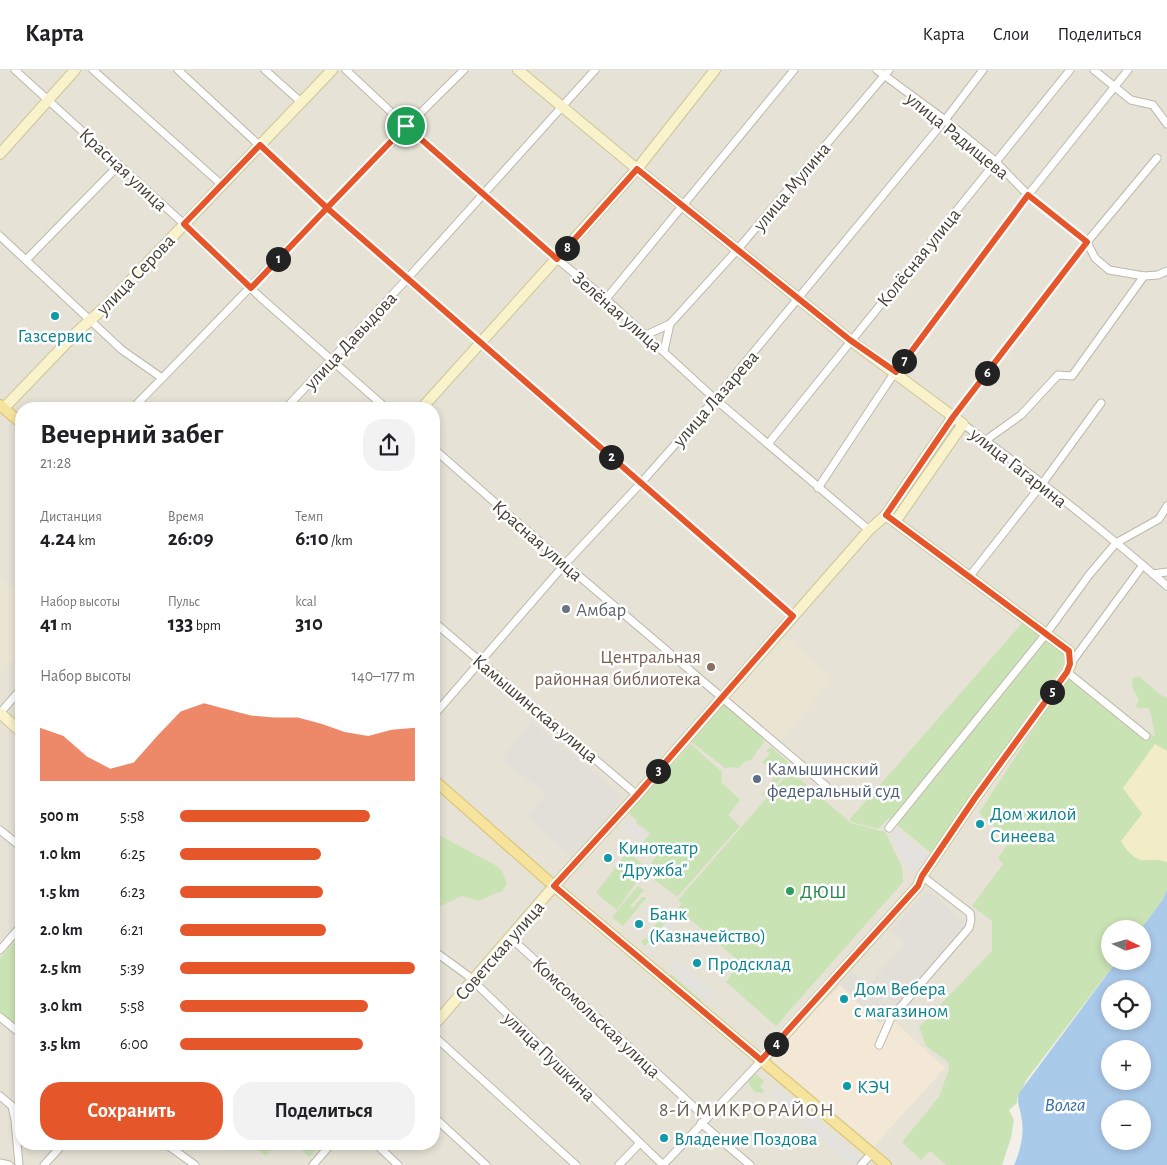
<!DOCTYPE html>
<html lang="ru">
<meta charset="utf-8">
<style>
:root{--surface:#fff;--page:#f2f2f2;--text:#202124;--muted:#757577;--line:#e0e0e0;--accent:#e6562b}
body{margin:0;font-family:"Alegreya Sans",sans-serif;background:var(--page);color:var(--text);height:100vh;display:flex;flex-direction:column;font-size:19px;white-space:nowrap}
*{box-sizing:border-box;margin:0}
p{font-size:16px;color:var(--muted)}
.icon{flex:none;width:28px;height:28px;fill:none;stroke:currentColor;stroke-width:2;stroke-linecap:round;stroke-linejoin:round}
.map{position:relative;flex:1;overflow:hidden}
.details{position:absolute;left:15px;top:332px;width:425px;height:748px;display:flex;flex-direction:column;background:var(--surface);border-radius:20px;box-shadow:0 2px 8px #0003}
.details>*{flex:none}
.needle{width:32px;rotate:95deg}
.tools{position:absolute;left:1101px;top:850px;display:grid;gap:10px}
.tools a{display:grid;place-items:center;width:50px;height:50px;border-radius:50%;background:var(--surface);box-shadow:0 2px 8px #0003;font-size:25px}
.pin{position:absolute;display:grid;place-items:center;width:42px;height:42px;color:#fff;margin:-21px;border:2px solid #fff;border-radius:50%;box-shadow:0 1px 5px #0007}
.km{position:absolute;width:25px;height:25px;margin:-12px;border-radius:50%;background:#222;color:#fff;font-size:14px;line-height:25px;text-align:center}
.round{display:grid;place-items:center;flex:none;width:52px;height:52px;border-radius:20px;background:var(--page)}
.summary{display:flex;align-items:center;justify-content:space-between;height:85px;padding:0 25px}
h1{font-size:28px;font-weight:700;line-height:38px}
.stats{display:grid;grid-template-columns:repeat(3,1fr);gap:8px;height:85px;padding:5px 25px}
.stats div{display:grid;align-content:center}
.stats b{font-size:21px;font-weight:700}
.stats small{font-size:14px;font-weight:400}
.stats p{font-size:14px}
.chart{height:140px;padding:10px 25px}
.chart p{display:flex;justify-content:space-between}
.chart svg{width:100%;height:90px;margin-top:5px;fill:var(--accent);opacity:.7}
.action{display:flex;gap:10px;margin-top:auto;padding:10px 25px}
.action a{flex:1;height:58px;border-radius:20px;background:var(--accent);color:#fff;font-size:20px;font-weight:700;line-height:58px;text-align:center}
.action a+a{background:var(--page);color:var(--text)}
ul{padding:0 25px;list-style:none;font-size:16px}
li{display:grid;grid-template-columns:80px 60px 1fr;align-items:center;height:38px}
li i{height:12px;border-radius:6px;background:var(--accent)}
header{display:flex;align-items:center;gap:30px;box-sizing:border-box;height:70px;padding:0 25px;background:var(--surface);border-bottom:1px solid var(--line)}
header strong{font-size:24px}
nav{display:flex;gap:28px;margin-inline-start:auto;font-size:18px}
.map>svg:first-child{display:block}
.residential{fill:#e6e2d6;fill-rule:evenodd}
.commercial{fill:#f2e8d5}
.industrial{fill:#e2dfd9}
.education{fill:#eae5d3}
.green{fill:#cae3b4}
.sand{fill:#f3edc7}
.parking{fill:#e4e2df}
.water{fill:#aacaea;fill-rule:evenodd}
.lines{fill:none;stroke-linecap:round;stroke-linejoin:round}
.street-casing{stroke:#bdb8ab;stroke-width:9}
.secondary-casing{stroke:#cec59b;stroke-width:12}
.primary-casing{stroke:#d9c26f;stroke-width:12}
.street{stroke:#fff;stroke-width:7}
.secondary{stroke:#faf2ca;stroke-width:10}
.primary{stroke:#f5e39e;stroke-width:10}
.route-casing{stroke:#fff;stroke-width:10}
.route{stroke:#e6562b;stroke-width:6}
.culture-dot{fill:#0f9aa8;stroke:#fff;stroke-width:2}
.worship-dot{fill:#6b7280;stroke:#fff;stroke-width:2}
.education-dot{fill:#8d6e63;stroke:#fff;stroke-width:2}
.service-dot{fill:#5c6f8a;stroke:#fff;stroke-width:2}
.leisure-dot{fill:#2e9e5b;stroke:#fff;stroke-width:2}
.labels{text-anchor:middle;stroke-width:5;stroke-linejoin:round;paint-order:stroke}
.street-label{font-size:19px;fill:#454137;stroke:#fff}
.culture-label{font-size:19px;fill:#0d838f;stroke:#fff;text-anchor:start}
.worship-label{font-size:19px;fill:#5b616d;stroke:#fff;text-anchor:start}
.education-label{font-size:19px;fill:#785e54;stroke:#fff;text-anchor:end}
.service-label{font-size:19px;fill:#4e5e75;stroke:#fff;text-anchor:start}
.leisure-label{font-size:19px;fill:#27864d;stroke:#fff;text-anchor:start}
.water-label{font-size:20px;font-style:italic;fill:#3a70a7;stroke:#fff}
.neighbourhood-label{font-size:20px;letter-spacing:1px;fill:#675f4f;stroke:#fff}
</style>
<header>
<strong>Карта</strong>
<nav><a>Карта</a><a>Слои</a><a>Поделиться</a></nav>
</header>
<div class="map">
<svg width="1167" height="1095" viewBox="0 0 1167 1095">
<rect width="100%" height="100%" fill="#f2f0e8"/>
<path class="residential" d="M0,0H1167V785L1110,859L950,1095H0ZM21,339H434V1074H21Z"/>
<path class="commercial" d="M840,915L880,953L891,948L945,998L874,1076L769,988Z"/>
<g class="industrial">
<path d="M531,651L624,727L573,789L527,746L546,724L502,689Z"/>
<path d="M928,820L968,856L880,953L840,915L852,902L868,916L905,874L891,860Z"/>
</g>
<g class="education">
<path d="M0,507L21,527V580L0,603Z"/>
<path d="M782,564L833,609L780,671L726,629Z"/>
</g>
<g class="green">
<path d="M1023,552L1062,582L1065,588L1064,594L931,783L889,748L878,759L852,752L850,749Z"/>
<path d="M1072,600L1155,667L1151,644L1148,638H1138L1136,635L1139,629C1134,621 1130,616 1133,607H1140L1159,624L1167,628V681L1155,675L1142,744L1141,790L1155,789L1167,792V820L1163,829L1141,859H1110V891H1117L1027,1009L1017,1029V1033L1009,1040L1014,1050L1011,1068L1002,1095H946L930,1081L921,1090L902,1072L939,1027L949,999L948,992L926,976L919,957L992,881V851L972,836L1003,794L998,788L1010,771L979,743Z"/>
<path d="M723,633L765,671L751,690L745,691L737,699L733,697L725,698L689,670Z"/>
<path d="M691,674L722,702L721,712L740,730L728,745L740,756L677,827L645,802L656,787L642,774L650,763L636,753L637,750L628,743Z"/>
<path d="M771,677L788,692C787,704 772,720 761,726L777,704L762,692L770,684L766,681Z"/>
<path d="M790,701L851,753L885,762L902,797L903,812L776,956L726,912L740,892L678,839L682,833L678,830Z"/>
<path d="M434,765H439L495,795L502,801L507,814L502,821L478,831L462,826L434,839Z"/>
<path d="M628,781L646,798L617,840L596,823Z"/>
<path d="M638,816L644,820L630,836L633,838L642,827H647L623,856L612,847Z"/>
<path d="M663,846H671L645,876L641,872L645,868L649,869L647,866Z"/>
<path d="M21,865V958L0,942V888Z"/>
<path d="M671,904L703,932L701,935L669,907Z"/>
<path d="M756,1004L764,1011L760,1016L764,1020L762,1023C754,1023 751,1019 748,1011Z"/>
<path d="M251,1074H276L266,1086Z"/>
<path d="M282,1074H321L309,1087L297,1075L291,1081Z"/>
</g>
<path class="sand" d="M1155,674L1167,681V792C1158,788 1151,791 1142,790C1133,789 1125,778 1121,771L1142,744L1123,718Z"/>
<g class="parking">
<path d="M630,750L648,763L641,774L622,759Z"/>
<path d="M897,759L928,786L915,803L904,794L895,772L891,768Z"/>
<path d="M678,840L684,845L651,883L645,878Z"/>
<path d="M676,889L713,922L704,932L668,899Z"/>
<path d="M778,1017L861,1088L855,1095H852L771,1025Z"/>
</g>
<path class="water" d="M1167,820V1095H1014C1020,1082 1024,1065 1022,1051C1021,1040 1016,1033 1019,1023L1117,891H1142V859H1141L1163,829ZM1110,919H1142V951H1110ZM1110,979H1142V1011H1110ZM1110,1039H1142V1071H1110Z"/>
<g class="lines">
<defs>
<g id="street">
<path d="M15,0L184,154L260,227L387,339"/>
<path d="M93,0L222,115"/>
<path d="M178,0L327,138L793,546"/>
<path d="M265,0L301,32"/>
<path d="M346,0L406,56L557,189L606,229L715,329L869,460"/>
<path d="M877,0L945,50L995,91L1028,125L1087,172L1095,188L1109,200L1144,206L1158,205L1167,201"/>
<path d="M1094,0L1131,30L1153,35L1167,54"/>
<path d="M0,166L122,280L162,308"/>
<path d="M26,190L119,95"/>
<path d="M606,229L794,0"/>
<path d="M646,265L670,254"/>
<path d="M664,281L670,254L738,179L889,0"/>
<path d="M132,339C243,226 351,110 464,0"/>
<path d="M285,339L407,209L595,0"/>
<path d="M953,347L1087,172L1157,88"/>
<path d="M963,354C1033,405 1102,459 1167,516"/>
<path d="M986,370L1021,345L1058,305L1072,306L1144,206"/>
<path d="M768,374L1070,0"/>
<path d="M434,379L565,494L826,716"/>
<path d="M818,418L895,302L1028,125L1128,0"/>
<path d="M1153,504L1167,502"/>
<path d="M969,507L1042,414L1101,333"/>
<path d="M434,552L637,725"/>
<path d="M1071,593L1143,495"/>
<path d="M1067,602L1146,666"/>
<path d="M0,643L21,619"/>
<path d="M434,645L565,494L641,413L715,329L945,50L983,0"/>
<path d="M889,758L1046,564L1089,505L1116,473L1159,449L1167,436"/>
<path d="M0,760L21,777"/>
<path d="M510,867L706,1048"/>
<path d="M0,880L21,856"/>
<path d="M434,881L467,905L663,1095"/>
<path d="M0,947L21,964"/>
<path d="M434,966L576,1095"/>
<path d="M879,975L891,948L969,858L971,850L970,843L922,806"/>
<path d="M0,1026L12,1036L15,1050L19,1095"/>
<path d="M434,1047L486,1095"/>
<path d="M701,1053L750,1095"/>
<path d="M166,1074L195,1095"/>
<path d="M376,1074L398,1095"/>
<path d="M0,1093L9,1095"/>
<path d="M44,1095L63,1074"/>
<path d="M313,1095L331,1074"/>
<path d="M619,1095L640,1073"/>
<path d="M663,1095L761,991"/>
<path d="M861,1095L872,1083"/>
</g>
<g id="secondary">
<path d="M518,0L637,99L850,270L963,354L895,452"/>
<path d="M0,84L75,0"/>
<path d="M4,338L77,262L106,236L332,0"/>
<path d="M421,339L637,99L715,0"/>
<path d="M0,643L21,662"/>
<path d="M434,955L554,816L637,725L869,460L886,445L953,347"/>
<path d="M761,991L918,816L922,806L975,728L1067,602L1071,594L1069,581L886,445"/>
</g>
<g id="primary">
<path d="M0,335L21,353"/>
<path d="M434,710L554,816L886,1095"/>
</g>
</defs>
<use href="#street" class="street-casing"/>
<use href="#secondary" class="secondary-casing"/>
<use href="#primary" class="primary-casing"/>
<use href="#street" class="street"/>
<use href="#secondary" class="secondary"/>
<use href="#primary" class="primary"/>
</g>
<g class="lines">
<defs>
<path id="route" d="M406,56L327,138L260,75L184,154L251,218L327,138L793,546L637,725L554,816L761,990L918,816L922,806L975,728L1067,602L1070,594L1069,581L886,445L953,347L1087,172L1028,125L896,302L850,270L637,99L557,189L406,56"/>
</defs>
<use href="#route" class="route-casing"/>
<use href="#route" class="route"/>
</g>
<g class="culture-dot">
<circle cx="55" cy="246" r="5"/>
<circle cx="980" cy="754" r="5"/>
<circle cx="608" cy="788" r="5"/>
<circle cx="639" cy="854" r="5"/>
<circle cx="697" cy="893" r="5"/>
<circle cx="844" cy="929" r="5"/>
<circle cx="847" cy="1016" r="5"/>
<circle cx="664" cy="1068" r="5"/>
</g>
<circle class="worship-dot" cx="566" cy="539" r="5"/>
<circle class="education-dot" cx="711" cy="597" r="5"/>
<circle class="service-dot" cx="757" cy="709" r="5"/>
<circle class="leisure-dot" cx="790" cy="821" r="5"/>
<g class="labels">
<g class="street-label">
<text transform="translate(958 65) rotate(39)" y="7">улица Радищева</text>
<text transform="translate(124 99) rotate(43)" y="7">Красная улица</text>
<text transform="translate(791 116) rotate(-50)" y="7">улица Мулина</text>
<text transform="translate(918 187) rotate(-51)" y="7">Колёсная улица</text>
<text transform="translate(135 204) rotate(-46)" y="7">улица Серова</text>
<text transform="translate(618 241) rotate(41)" y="7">Зелёная улица</text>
<text transform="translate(350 270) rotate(-47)" y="7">улица Давыдова</text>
<text transform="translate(715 328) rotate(-49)" y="7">улица Лазарева</text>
<text transform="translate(1019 397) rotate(38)" y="7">улица Гагарина</text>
<text transform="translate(538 470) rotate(41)" y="7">Красная улица</text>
<text transform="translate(536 638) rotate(40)" y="7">Камышинская улица</text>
<text transform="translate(499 880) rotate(-49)" y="7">Советская улица</text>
<text transform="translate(597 947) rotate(43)" y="7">Комсомольская улица</text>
<text transform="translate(550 986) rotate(44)" y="7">улица Пушкина</text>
</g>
<g class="culture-label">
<text x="55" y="272" text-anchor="middle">Газсервис</text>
<text x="990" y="750">Дом жилой<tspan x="990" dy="22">Синеева</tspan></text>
<text x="618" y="784">Кинотеатр<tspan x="618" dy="22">"Дружба"</tspan></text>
<text x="649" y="850">Банк<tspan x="649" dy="22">(Казначейство)</tspan></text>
<text x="707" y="900">Продсклад</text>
<text x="854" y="925">Дом Вебера<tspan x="854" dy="22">с магазином</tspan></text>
<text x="857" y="1023">КЭЧ</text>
<text x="674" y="1075">Владение Поздова</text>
</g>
<g class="worship-label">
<text x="576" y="546">Амбар</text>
</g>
<g class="education-label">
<text x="701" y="593">Центральная<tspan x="701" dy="22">районная библиотека</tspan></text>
</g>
<g class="service-label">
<text x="767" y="705">Камышинский<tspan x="767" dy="22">федеральный суд</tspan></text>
</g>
<g class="leisure-label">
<text x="800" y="828">ДЮШ</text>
</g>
<g class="water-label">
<text x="1065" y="1041">Волга</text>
</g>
<g class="neighbourhood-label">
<text x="747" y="1046">8-Й МИКРОРАЙОН</text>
</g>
</g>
</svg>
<div class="tools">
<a><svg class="needle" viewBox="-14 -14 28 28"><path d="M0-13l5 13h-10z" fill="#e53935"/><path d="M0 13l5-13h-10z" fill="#757577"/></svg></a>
<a><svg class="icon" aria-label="locate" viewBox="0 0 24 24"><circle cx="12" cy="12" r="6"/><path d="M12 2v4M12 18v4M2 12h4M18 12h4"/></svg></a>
<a>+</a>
<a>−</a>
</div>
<div class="pin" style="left:406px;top:56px;background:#1e9e55"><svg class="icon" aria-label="arrive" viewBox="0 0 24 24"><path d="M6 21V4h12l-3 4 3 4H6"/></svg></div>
<b class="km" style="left:278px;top:189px">1</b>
<b class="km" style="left:611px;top:387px">2</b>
<b class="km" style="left:658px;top:701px">3</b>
<b class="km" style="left:776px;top:974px">4</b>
<b class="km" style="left:1052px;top:622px">5</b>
<b class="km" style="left:987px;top:303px">6</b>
<b class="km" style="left:904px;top:291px">7</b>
<b class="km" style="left:567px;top:178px">8</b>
<section class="details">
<div class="summary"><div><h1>Вечерний забег</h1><p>21:28</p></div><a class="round"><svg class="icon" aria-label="share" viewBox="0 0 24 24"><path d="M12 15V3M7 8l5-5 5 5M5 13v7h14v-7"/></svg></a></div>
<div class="stats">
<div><p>Дистанция</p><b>4.24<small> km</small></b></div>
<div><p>Время</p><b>26:09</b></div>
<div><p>Темп</p><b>6:10<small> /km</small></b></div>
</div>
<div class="stats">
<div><p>Набор высоты</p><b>41<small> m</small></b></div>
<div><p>Пульс</p><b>133<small> bpm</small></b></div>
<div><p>kcal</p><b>310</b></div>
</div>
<div class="chart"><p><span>Набор высоты</span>140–177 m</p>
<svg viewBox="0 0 160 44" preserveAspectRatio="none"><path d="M0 44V18L10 22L20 32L30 38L40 35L50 22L60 10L70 6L80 9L90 12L100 13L110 13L120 16L130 20L140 22L150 19L160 18V44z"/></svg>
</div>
<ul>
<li><b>500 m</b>5:58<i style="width:81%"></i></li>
<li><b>1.0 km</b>6:25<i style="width:60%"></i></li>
<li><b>1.5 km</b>6:23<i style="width:61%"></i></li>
<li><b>2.0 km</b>6:21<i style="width:62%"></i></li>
<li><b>2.5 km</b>5:39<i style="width:100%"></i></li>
<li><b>3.0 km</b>5:58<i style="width:80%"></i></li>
<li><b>3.5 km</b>6:00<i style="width:78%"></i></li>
</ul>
<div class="action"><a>Сохранить</a><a>Поделиться</a></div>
</section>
</div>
